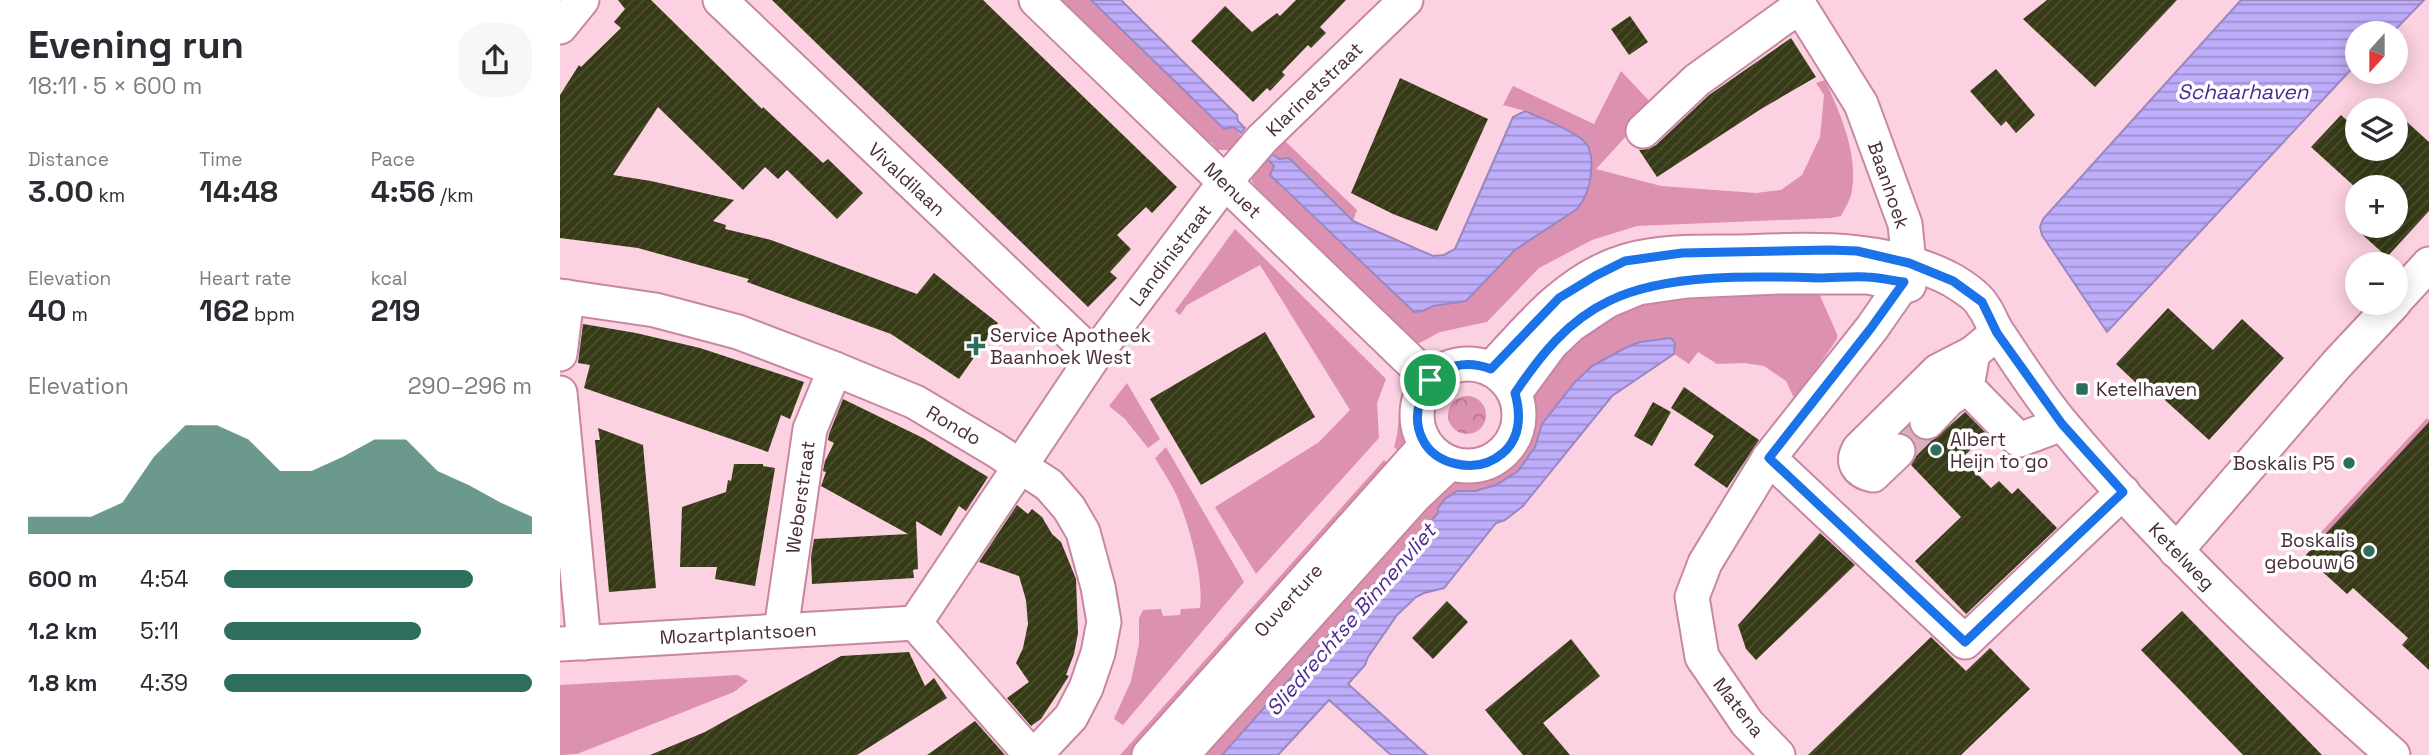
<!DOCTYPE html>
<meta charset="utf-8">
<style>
:root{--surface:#fff;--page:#f7f7f7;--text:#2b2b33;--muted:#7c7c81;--accent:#2d6e5e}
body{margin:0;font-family:"Space Grotesk",sans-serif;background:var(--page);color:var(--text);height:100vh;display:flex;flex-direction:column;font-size:26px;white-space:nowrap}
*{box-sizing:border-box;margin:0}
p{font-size:23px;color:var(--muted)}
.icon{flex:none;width:38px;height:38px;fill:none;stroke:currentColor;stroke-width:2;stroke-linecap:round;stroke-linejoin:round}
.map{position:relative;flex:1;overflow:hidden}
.drawer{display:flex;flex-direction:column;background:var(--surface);width:560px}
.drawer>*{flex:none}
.needle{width:46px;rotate:201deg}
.tools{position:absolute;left:1785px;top:21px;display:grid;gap:14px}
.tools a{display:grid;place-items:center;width:63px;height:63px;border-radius:50%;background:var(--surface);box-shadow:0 4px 18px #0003;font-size:35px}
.pin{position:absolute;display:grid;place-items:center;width:60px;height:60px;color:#fff;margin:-30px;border:4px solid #fff;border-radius:50%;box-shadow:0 2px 7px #0007}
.round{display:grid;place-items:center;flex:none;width:74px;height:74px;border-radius:28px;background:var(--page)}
.overview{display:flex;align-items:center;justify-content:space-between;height:119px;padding:0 28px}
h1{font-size:38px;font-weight:700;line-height:52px}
.figures{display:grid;grid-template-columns:repeat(3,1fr);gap:10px;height:119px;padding:7px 28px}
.figures div{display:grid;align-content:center}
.figures b{font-size:30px;font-weight:700}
.figures small{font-size:19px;font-weight:400}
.figures p{font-size:19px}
.chart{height:196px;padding:14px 28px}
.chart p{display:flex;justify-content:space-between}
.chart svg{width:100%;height:126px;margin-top:7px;fill:var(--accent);opacity:.7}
ul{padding:0 28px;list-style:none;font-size:23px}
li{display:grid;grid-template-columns:112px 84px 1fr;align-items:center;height:52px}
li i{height:18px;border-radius:9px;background:var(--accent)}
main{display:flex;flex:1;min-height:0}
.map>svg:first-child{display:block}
.green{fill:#dd91b0}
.forest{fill:url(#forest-crowns)}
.water{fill:url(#water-rules);stroke:#9b87c0;stroke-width:2}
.building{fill:url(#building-hatch)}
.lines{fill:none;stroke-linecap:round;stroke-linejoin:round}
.minor-tunnel{stroke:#d8b0bf;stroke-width:33;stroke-dasharray:33 17;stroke-linecap:butt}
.minor-casing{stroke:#c887a1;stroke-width:37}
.minor{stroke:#fff;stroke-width:33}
.route-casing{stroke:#fff;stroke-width:14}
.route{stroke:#1a73e8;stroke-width:9}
.poi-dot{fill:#2d6e5e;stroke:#fff;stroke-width:2.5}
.labels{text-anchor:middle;stroke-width:7;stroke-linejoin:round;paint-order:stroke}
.street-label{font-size:19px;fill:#482d37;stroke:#fff}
.poi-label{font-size:19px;fill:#482d37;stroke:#fff;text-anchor:start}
.water-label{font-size:21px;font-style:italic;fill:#512996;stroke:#fff}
</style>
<main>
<section class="drawer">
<div class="overview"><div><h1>Evening run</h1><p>18:11 · 5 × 600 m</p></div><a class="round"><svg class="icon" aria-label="share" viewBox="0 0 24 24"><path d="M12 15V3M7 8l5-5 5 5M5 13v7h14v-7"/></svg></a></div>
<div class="figures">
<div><p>Distance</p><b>3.00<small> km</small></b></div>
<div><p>Time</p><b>14:48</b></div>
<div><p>Pace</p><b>4:56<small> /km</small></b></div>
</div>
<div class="figures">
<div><p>Elevation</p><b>40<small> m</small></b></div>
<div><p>Heart rate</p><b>162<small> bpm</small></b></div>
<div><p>kcal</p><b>219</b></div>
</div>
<div class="chart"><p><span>Elevation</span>290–296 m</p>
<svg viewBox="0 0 160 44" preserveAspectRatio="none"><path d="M0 44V38L10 38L20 38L30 33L40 17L50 6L60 6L70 11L80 22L90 22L100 17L110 11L120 11L130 22L140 27L150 33L160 38V44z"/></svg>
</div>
<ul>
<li><b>600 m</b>4:54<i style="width:81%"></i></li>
<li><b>1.2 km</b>5:11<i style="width:64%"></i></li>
<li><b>1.8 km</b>4:39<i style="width:100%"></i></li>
</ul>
</section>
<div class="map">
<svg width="1869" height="755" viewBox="0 0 1869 755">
<defs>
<pattern id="forest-crowns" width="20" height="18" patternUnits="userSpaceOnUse" patternTransform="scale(1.75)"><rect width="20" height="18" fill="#dd91b0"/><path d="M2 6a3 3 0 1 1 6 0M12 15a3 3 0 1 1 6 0" fill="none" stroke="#b57790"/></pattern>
<pattern id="water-rules" width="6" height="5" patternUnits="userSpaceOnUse" patternTransform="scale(1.75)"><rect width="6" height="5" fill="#beadfa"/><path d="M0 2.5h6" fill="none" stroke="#9c8dcb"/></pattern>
<pattern id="building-hatch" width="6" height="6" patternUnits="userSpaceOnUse" patternTransform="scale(1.75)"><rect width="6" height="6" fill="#363a16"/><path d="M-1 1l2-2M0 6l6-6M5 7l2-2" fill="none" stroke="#4c4e30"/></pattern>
</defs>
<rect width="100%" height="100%" fill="#fcd1e1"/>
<g class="green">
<path d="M492,0H531L664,129L674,127L682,137L669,150H657L651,142L645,148Z"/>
<path d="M1061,71L1094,106L1036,169L1101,186L1196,193L1221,190L1242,175L1260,137L1264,95L1256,83L1265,80C1280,113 1298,153 1292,190C1291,199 1285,208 1281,216L1271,218L1077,226L1032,240L979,268L927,322L880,332L854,346L694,194L698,189L692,182V172L724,140L797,210L793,221L730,158L719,160L712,155L708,160L714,166L719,185L847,306L855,312L863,311L873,306L906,301L955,250L1017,209L965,111L943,105L953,86L1034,124Z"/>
<path d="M675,229L826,379L817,403L819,438L696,574L655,507L759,442L790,410L700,265L627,305L620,315L615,311Z"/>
<path d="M1259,285L1261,298L1277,334V339L1235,400L1226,381L1204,366L1184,363L1157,364L1138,352L1129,364L1114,354L1115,343L1111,338L1080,342L1065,348L1032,367L1015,382L982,424L975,447L958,471L937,485L915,491H897L878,508V512L662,755H634L899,473L919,472L931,468L952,452L960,441L965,426L966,396L1009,337L1089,297Z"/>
<path d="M567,383L600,439L588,448L565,419L549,406Z"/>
<path d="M845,388L848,389C852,410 851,434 843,455L834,447C841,427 836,409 845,388Z"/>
<path d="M1867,418L1869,420V432L1754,547L1751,543Z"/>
<path d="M606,447L684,582L563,725L554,719L571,681L579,644V618L583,610L601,609L603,616L620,615L621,609L640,608C644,576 629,526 617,496C611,483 602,470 595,458Z"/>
<path d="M824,460L834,469L580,755H560Z"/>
<path d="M178,675L188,681L174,692L17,754L0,755V685Z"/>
</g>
<circle class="forest" cx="907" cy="415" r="19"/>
<g class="water">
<path d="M531,0H561L677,115L678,121L685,128L681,133L674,127L664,129Z"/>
<path d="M1681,0H1864L1832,33H1797V63L1547,332L1482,235L1480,227L1483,219Z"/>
<path d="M965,111C980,118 1020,132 1028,146C1032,155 1032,164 1031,173C1030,187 1026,198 1017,209L955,250L906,301L873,306L863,311L854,312L710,175L714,166L708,160L712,154L719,159L729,158L793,221L873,256L884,255L895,249L953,117Z"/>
<path d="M1111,338L1115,343L1114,354L1052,396L963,506L945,520L936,523L884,588L864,593L856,597L837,615L808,657L805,665L788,684L867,755H831L769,700L718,755H662L878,513V508L885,499L897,491H915L936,485L958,471L975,447L982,424L1015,382L1032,366L1065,348L1080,342Z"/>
</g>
<g class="building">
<path d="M58,0H91L202,109L203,107L263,163L268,159L303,193L277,219L227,170L218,179L205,167L183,190L98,107L53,175L91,181L174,200L153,221L166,225L165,229L211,240L357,294L374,273L438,323L399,379L331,334L187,282L189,279L78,248L0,238V95L19,65L21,67L61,28L54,22L65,9Z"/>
<path d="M212,0H423L617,187L592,213L586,207L557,235L571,249L550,272L557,278L528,307Z"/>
<path d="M736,0H786L760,27L766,33L751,48L748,45L722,72L725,75L710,91L707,88L693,102L631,41L665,6L692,32L717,13L720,16Z"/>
<path d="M1487,0H1617L1535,87L1463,19Z"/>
<path d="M1070,16L1088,42L1069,55L1051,29Z"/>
<path d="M1231,38L1256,77L1201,109L1097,177L1079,150L1088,149L1096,145L1149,95Z"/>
<path d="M1436,69L1475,115L1456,133L1446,121L1441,126L1410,91Z"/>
<path d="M840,78L928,119L877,231L833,214L791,193Z"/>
<path d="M1781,115L1797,130V149H1836V134L1847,122L1869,142V211L1827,257L1793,226H1836V187H1795L1751,147Z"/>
<path d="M1608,308L1653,350L1682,319L1724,358L1649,440L1596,392L1591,397L1556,364Z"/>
<path d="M23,324L76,333L140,348L244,382L230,419L221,415L208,452L24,388L30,365L18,363Z"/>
<path d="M705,332L755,417L641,485L590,399Z"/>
<path d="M1124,387L1199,440L1167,488L1134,465L1154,436L1111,408Z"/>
<path d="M283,399L363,438L428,477L406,511L399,506L381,536L356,521L358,569L353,570L354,578L252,584L251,557L254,539L348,534L261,486L266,472L263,471L265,461L274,443L268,440L269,434Z"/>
<path d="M1093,402L1111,412L1092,446L1074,436Z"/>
<path d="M1405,412L1427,434L1402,458L1431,488L1439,481L1452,494L1458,488L1497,528L1406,614L1355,561L1401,517L1351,465L1356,457L1357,447L1352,438L1343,433L1349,427L1353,435L1362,440H1373Z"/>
<path d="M1869,422V670L1842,645L1848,638L1793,588L1787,594L1745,556Z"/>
<path d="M38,428L83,445L96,588L49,592L35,440H40Z"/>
<path d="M174,464H203V466L215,468L195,586L155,579L157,567H120L122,507L166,492L168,480L171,481Z"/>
<path d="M457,505L468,514L472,509L482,517L492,534L501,542L516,579L518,633L514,654L506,675L509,676L481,719L471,726L447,698L469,682L456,663L463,648L468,624L466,600L459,576L419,562Z"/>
<path d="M1260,533L1295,565L1196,660L1186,649L1178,625Z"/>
<path d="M887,601L908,622L873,659L852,638Z"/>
<path d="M1622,611L1762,755H1683L1581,650Z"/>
<path d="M1371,637L1406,671L1430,648L1470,689L1401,755H1248Z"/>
<path d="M1011,639L1040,676L983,723L1010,755H963L925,710Z"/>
<path d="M349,652L365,686L374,678L387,698L297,755H90L145,732L281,656Z"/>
<path d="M415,721L445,755H367Z"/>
</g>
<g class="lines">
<path class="minor-tunnel" d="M1338,451L1367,422"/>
<defs>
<g id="minor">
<path d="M160,0L534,356"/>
<path d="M476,0L870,380"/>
<path d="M0,27L22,0"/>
<path d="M1083,131L1137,80L1240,6"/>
<path d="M0,296L95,310L178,332L275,369L355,402L434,449L489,485L509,508L523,532L538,587L544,622L538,653L526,688L511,717L475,755"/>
<path d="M1836,300L1869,264"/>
<path d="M1413,353L1407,387L1459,440L1502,424"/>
<path d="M0,354L7,297"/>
<circle cx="908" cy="415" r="51"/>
<path d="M931,369C969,327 1009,278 1066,261C1100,251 1140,252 1176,252C1249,250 1325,244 1392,280C1402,286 1418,296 1423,306C1430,315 1433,327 1440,336C1460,366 1481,399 1504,426C1604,545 1716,652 1833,755"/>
<path d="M0,393L24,643"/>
<path d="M955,393L991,344L1011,325L1047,301L1078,288L1127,281L1218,277H1308L1349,285"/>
<path d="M1367,422L1388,400L1407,387"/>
<path d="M1338,451L1313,475C1298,472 1291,463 1299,449L1378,371L1413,353L1437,333"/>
<path d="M1209,458L1405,642L1563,492"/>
<path d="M1616,551L1777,364L1834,303"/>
<path d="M355,623L534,356L665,182L702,139L846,0"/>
<path d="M355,623L471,755"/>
<path d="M221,630L250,429L275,369"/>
<path d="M0,644L355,623"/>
<path d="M589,755L866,445"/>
<path d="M622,755L855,496L890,463"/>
<path d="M1218,755L1187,723L1142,657L1132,597L1145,563L1209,458L1312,328L1344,282L1349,263L1345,224L1301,104L1236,0"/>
</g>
</defs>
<use href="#minor" class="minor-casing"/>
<use href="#minor" class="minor"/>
</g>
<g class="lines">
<defs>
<path id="route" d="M1269,250L1297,251L1349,263L1393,281L1422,302L1437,333L1502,424L1563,492L1405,642L1209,458L1311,328L1344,282C1332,281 1319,277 1307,277C1291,276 1275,278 1259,278C1197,276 1105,273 1049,301C1007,321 980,356 955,393C961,415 961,437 943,453C930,464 914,468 897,464C828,450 856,342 931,369L999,298L1035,276L1065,261L1122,253Z"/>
</defs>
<use href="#route" class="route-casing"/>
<use href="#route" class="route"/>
</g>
<g class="poi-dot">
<path d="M412.5 335.5h7v7h7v7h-7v7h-7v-7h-7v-7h7z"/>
<rect x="1515" y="382" width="14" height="14" rx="3.5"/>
<circle cx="1376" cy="450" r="7"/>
<circle cx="1789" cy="463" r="7"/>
<circle cx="1809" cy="551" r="7"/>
</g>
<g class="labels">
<g class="street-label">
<text transform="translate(754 89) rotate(-44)" y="7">Klarinetstraat</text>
<text transform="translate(347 179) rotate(43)" y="7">Vivaldilaan</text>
<text transform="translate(1329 185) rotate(71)" y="7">Baanhoek</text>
<text transform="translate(673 190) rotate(44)" y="7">Menuet</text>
<text transform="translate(610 255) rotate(-53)" y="7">Landinistraat</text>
<text transform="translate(394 425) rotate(30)" y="7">Rondo</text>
<text transform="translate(240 497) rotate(-82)" y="7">Weberstraat</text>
<text transform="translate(1622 556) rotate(46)" y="7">Ketelweg</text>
<text transform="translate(728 600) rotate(-48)" y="7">Ouverture</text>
<text transform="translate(178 633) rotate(-3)" y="7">Mozartplantsoen</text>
<text transform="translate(1179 707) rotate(52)" y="7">Matena</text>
</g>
<g class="poi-label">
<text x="430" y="342">Service Apotheek<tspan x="430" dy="22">Baanhoek West</tspan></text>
<text x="1536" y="396">Ketelhaven</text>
<text x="1390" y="446">Albert<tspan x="1390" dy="22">Heijn to go</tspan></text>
<text x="1775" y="470" text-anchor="end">Boskalis P5</text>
<text x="1795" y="547" text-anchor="end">Boskalis<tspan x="1795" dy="22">gebouw 6</tspan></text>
</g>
<g class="water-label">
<text x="1683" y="99">Schaarhaven</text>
<text transform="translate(791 620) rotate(-49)" y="7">Sliedrechtse Binnenvliet</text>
</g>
</g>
</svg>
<div class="tools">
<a><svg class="needle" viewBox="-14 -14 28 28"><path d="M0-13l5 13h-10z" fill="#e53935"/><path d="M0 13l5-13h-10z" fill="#7c7c81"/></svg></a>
<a><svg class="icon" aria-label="layers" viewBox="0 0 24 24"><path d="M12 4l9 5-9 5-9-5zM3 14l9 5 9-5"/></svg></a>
<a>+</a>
<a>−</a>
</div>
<div class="pin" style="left:870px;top:380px;background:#1e9e55"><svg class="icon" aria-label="arrive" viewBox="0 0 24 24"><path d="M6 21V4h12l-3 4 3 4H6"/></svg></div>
</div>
</main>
